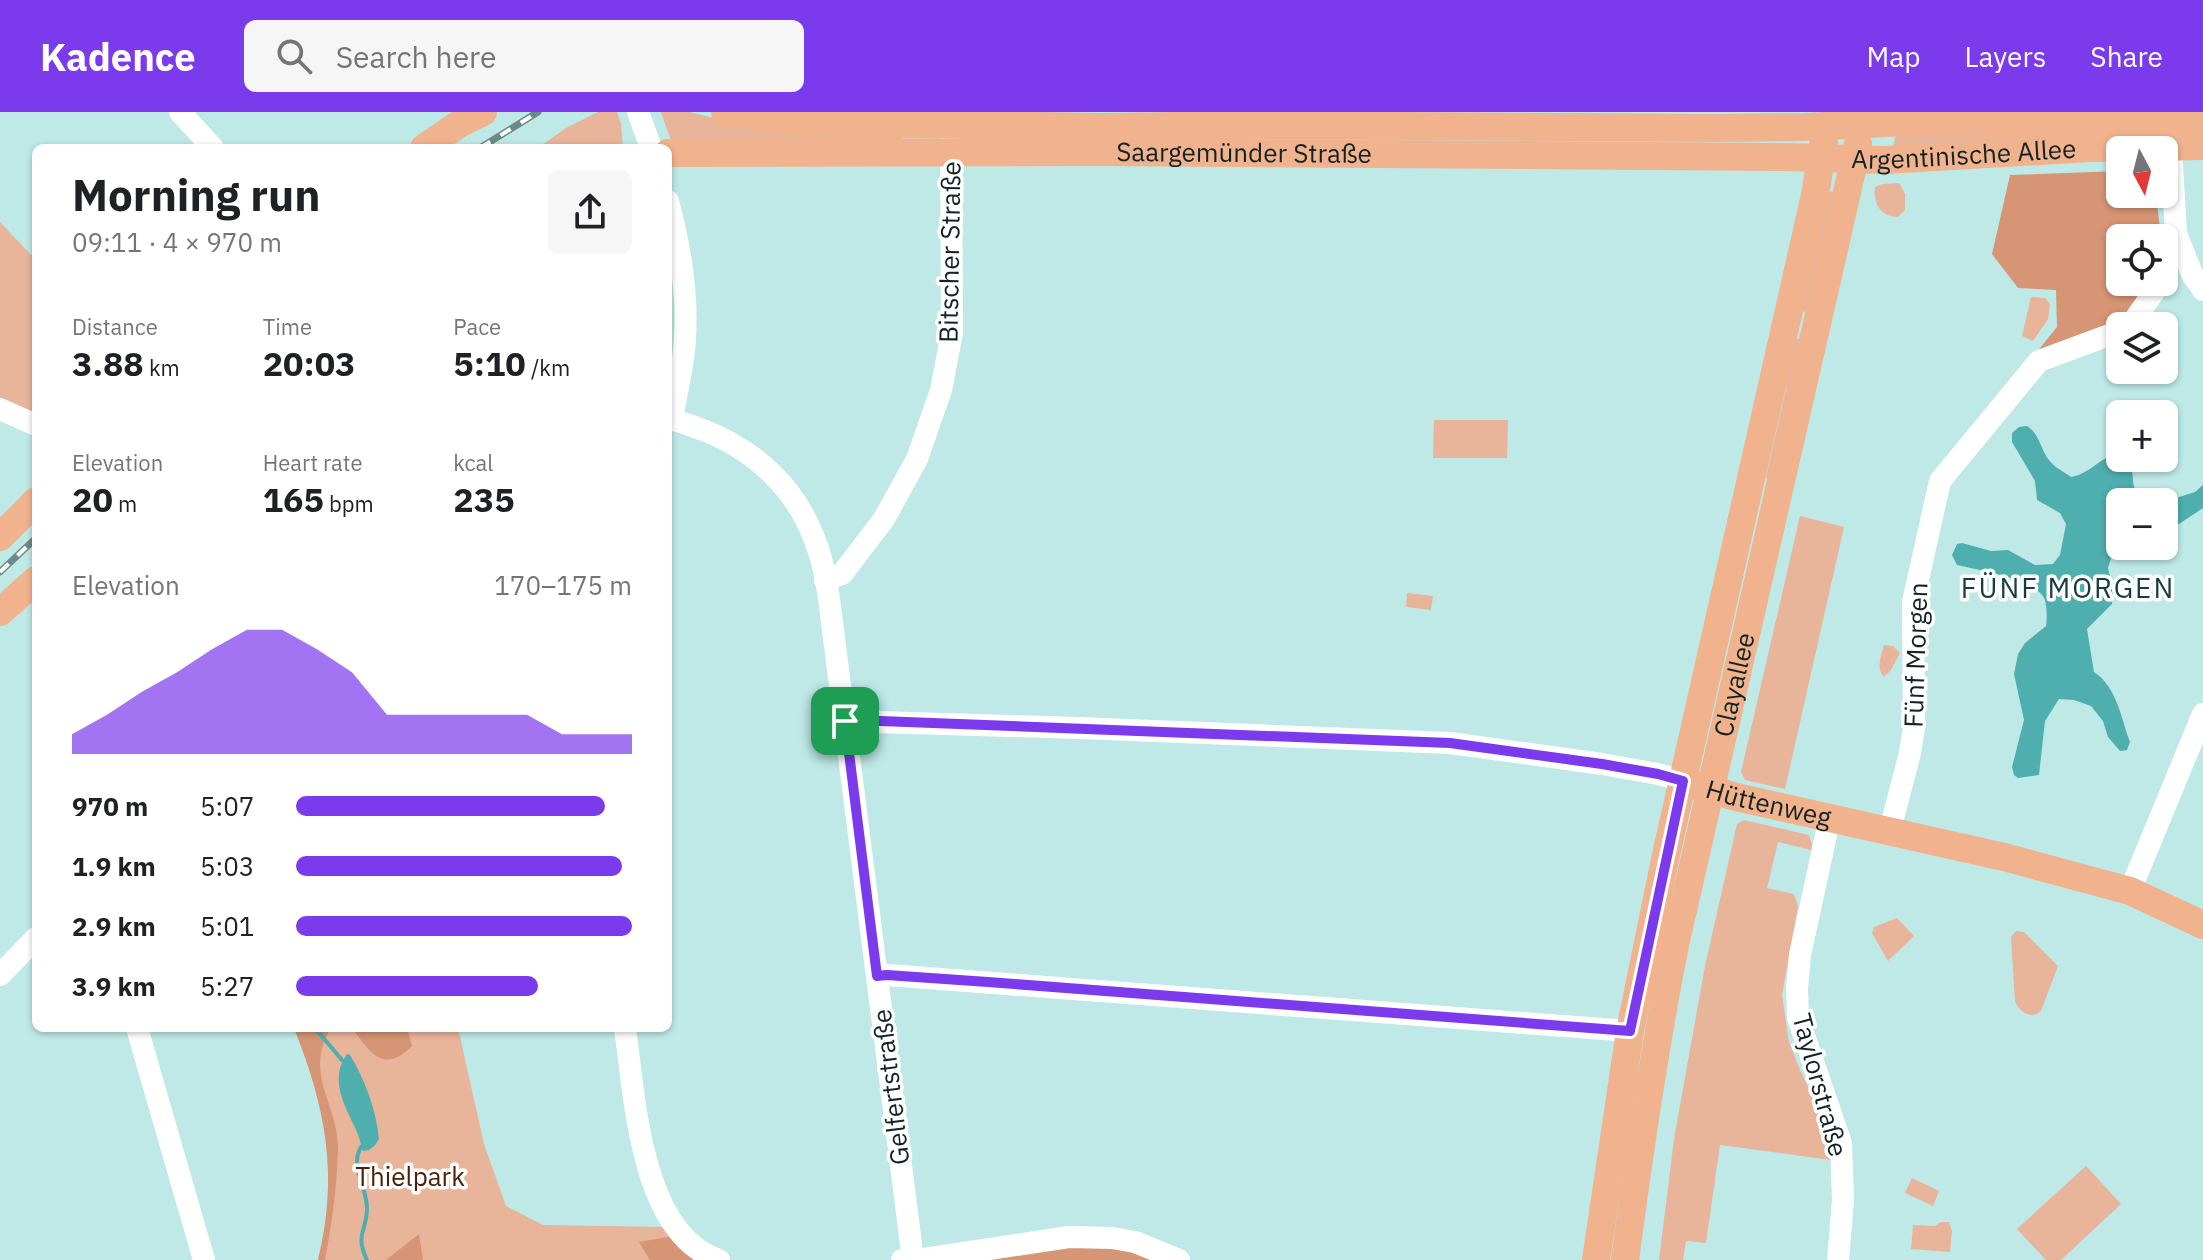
<!DOCTYPE html>
<meta charset="utf-8">
<style>
:root{--surface:#fff;--page:#f6f6f6;--text:#202124;--muted:#757577;--accent:#7c3aed}
body{margin:0;font-family:"IBM Plex Sans",sans-serif;background:var(--page);color:var(--text);height:100vh;display:flex;flex-direction:column;font-size:30px;white-space:nowrap}
*{box-sizing:border-box;margin:0}
p{font-size:26px;color:var(--muted)}
.icon{flex:none;width:44px;height:44px;fill:none;stroke:currentColor;stroke-width:2;stroke-linecap:round;stroke-linejoin:round}
.map{position:relative;flex:1;overflow:hidden}
.sheet{position:absolute;left:32px;top:32px;width:640px;height:888px;display:flex;flex-direction:column;background:var(--surface);border-radius:12px;box-shadow:0 2px 6px #0004}
.sheet>*{flex:none}
.needle{width:52px;rotate:173deg}
.controls{position:absolute;left:2106px;top:24px;display:grid;gap:16px}
.controls a{display:grid;place-items:center;width:72px;height:72px;border-radius:12px;background:var(--surface);box-shadow:0 2px 6px #0004;font-size:40px}
.pin{position:absolute;display:grid;place-items:center;width:68px;height:68px;color:#fff;margin:-34px;border-radius:16px;box-shadow:0 4px 12px #0006}
.round{display:grid;place-items:center;flex:none;width:84px;height:84px;border-radius:12px;background:var(--page)}
.overview{display:flex;align-items:center;justify-content:space-between;height:136px;padding:0 40px}
h1{font-size:44px;font-weight:700;line-height:60px}
.figures{display:grid;grid-template-columns:repeat(3,1fr);gap:12px;height:136px;padding:8px 40px}
.figures div{display:grid;align-content:center}
.figures b{font-size:34px;font-weight:700}
.figures small{font-size:22px;font-weight:400}
.figures p{font-size:22px}
.chart{height:224px;padding:16px 40px}
.chart p{display:flex;justify-content:space-between}
.chart svg{width:100%;height:144px;margin-top:8px;fill:var(--accent);opacity:.7}
ul{padding:0 40px;list-style:none;font-size:26px}
li{display:grid;grid-template-columns:128px 96px 1fr;align-items:center;height:60px}
li i{height:20px;border-radius:10px;background:var(--accent)}
header{display:flex;align-items:center;gap:48px;box-sizing:border-box;height:112px;padding:0 40px;background:var(--accent);color:#fff}
header strong{font-size:38px}
nav{display:flex;gap:44px;margin-inline-start:auto;font-size:28px}
.search{width:560px;height:72px;background:var(--page);display:flex;align-items:center;gap:20px;box-sizing:border-box;padding:0 28px;border-radius:12px;color:var(--muted);font-size:30px}
.map>svg:first-child{display:block}
.green{fill:#e8b49a}
.forest{fill:#d69574}
.water{fill:#4eafae}
.lines{fill:none;stroke-linecap:round;stroke-linejoin:round}
.stream{stroke:#4eafae;stroke-width:4}
.minor{stroke:#fff;stroke-width:22}
.major{stroke:#f1b28e;stroke-width:28}
.rail-casing{stroke:#6c8a89;stroke-width:7}
.rail{stroke:#fff;stroke-width:4;stroke-dasharray:12;stroke-linecap:butt}
.route-casing{stroke:#fff;stroke-width:16}
.route{stroke:#7c3aed;stroke-width:10}
.labels{text-anchor:middle;stroke-width:7;stroke-linejoin:round;paint-order:stroke}
.street-label{font-size:26px;fill:#132323;stroke:#fff}
.park-label{font-size:26px;fill:#4b2208;stroke:#fff}
.neighbourhood-label{font-size:28px;letter-spacing:2px;fill:#173e3d;stroke:#fff}
</style>
<header>
<strong>Kadence</strong>
<div class="search"><svg class="icon" aria-label="search" viewBox="0 0 24 24"><circle cx="10" cy="10" r="6"/><path d="M15 15l6 6"/></svg>Search here</div>
<nav><a>Map</a><a>Layers</a><a>Share</a></nav>
</header>
<div class="map">
<svg width="2203" height="1148" viewBox="0 0 2203 1148">
<rect width="100%" height="100%" fill="#bee9e7"/>
<g class="green">
<path d="M598,0H617L621,12L623,36H538L566,16Z"/>
<path d="M661,0H690L714,6L902,21L903,32H672Z"/>
<path d="M2144,17L1892,39L1897,18Z"/>
<path d="M1899,71L1905,82V98L1898,105C1880,105 1873,91 1875,75L1882,72Z"/>
<path d="M1825,79L1837,80L1810,201L1798,198Z"/>
<path d="M0,110L31,143L36,139V306L0,291Z"/>
<path d="M2031,185L2045,186L2050,192L2048,207L2033,229L2022,224Z"/>
<path d="M1791,225L1803,228L1769,371L1766,365L1786,277Z"/>
<path d="M1434,308H1508L1507,346H1433Z"/>
<path d="M1800,404L1844,415L1785,677L1745,668L1741,660Z"/>
<path d="M1407,481L1433,484L1431,498L1406,495Z"/>
<path d="M1884,533L1893,534L1900,541L1891,558L1884,565C1876,557 1881,543 1884,533Z"/>
<path d="M1744,708L1809,723L1812,733L1811,738L1778,730L1767,776L1794,782L1798,794L1782,883L1789,930L1800,958L1821,1001L1831,1048L1720,1033L1706,1131L1686,1129L1683,1148H1659L1674,1027L1705,854L1737,712Z"/>
<path d="M1897,806L1914,824L1888,849L1872,821L1874,815Z"/>
<path d="M2016,819L2024,820L2058,854L2041,899C2031,908 2019,900 2015,889L2011,825Z"/>
<path d="M294,916H458L484,1032L506,1094L543,1113L667,1115L700,1148H318C339,1063 326,996 294,916Z"/>
<path d="M2086,1054L2121,1092L2061,1148H2046L2017,1117Z"/>
<path d="M1912,1066L1939,1079L1933,1094L1905,1081Z"/>
<path d="M1941,1110H1949L1952,1119L1950,1140L1911,1137L1913,1113L1935,1114Z"/>
</g>
<g class="forest">
<path d="M2120,59V82H2156L2161,126H2120V170H2152L2128,206L2036,241L2057,215L2056,178L2018,176L1992,142L2010,63Z"/>
<path d="M294,916H331C303,962 338,991 338,1036C337,1074 332,1111 325,1148H318C339,1063 326,996 294,916Z"/>
<path d="M352,916H407L412,934C383,963 370,940 352,916Z"/>
<path d="M419,1122L423,1148H386Z"/>
<path d="M673,1124L700,1148H650L639,1130Z"/>
<path d="M1062,1134H1115L1164,1148H973Z"/>
</g>
<g class="water">
<path d="M2027,314C2040,322 2040,337 2049,348C2054,355 2064,360 2071,365C2090,362 2101,344 2120,341V346H2125C2140,364 2125,371 2144,390H2120V423L2117,427L2108,456L2113,477L2112,492L2087,517L2094,560C2117,575 2121,606 2130,630L2127,638L2120,639L2108,625L2103,609L2091,594L2074,588L2059,587L2045,609L2039,663L2018,666L2014,663L2012,655L2024,608L2014,562L2018,542L2025,531L2046,514C2047,507 2047,496 2045,488C2037,467 1977,458 1957,453L1952,443L1957,432L1962,431L1991,439L2008,438L2035,453L2053,452L2060,443L2066,412L2060,401L2037,388L2035,369L2012,330V321L2019,315Z"/>
<path d="M2203,373V396L2176,414L2164,418L2163,390L2195,380Z"/>
<path d="M347,942L350,943C365,968 376,997 379,1027L375,1033L369,1038L363,1039C360,1032 360,1026 357,1020C346,995 328,968 347,942Z"/>
</g>
<g class="lines">
<g class="stream">
<path d="M315,916L342,948"/>
<path d="M361,1035C349,1055 368,1076 367,1098C366,1120 355,1123 367,1148"/>
</g>
<g class="minor">
<path d="M180,0L213,36"/>
<path d="M638,0L651,36"/>
<path d="M2170,20L2176,121L2192,162L2203,178"/>
<path d="M668,89C680,134 688,180 685,226C684,253 676,281 672,308"/>
<path d="M2130,214L2161,170"/>
<path d="M0,297L36,313"/>
<path d="M668,307C680,309 692,314 703,318C753,337 795,375 814,426C828,460 830,498 835,534L913,1148"/>
<path d="M825,468L842,462L884,407L917,347L941,278L952,221L951,24"/>
<path d="M845,609L1079,616L1450,631L1602,652L1658,662L1683,669"/>
<path d="M1830,705L1800,843L1797,876L1798,906L1841,1031L1843,1088L1838,1148"/>
<path d="M1890,718L1910,641L1914,616L1913,490L1940,369L2039,249L2120,219"/>
<path d="M2130,779L2203,602"/>
<path d="M0,863L36,826"/>
<path d="M877,864L887,863L1630,919"/>
<path d="M137,916L204,1148"/>
<path d="M625,916C635,985 640,1122 719,1148"/>
<path d="M902,1148L924,1147L1069,1125L1112,1126L1135,1130L1179,1148"/>
</g>
<g class="major">
<path d="M725,0L795,10L1101,15L1248,13L1714,16L1804,15L1905,10L2077,12L2203,7"/>
<path d="M424,36L459,12L483,0"/>
<path id="s1" d="M668,41L1101,40L1785,45L1884,48L2090,36L2203,34"/>
<path d="M0,425L36,389"/>
<path d="M0,500L36,468"/>
<path id="s2" d="M1695,673L1736,685L2004,745L2130,779L2203,813"/>
<path d="M1596,1148L1630,919L1666,743L1815,83L1824,28"/>
<path id="s3" d="M1625,1148C1639,1042 1654,938 1675,833L1858,32"/>
</g>
<defs>
<g id="rail">
<path d="M480,36L538,0"/>
<path d="M0,460L36,426"/>
</g>
</defs>
<use href="#rail" class="rail-casing"/>
<use href="#rail" class="rail"/>
</g>
<g class="lines">
<defs>
<path id="route" d="M854,608L1450,631L1602,652L1658,662L1683,669L1630,919L988,870L887,863L877,864L845,609Z"/>
</defs>
<use href="#route" class="route-casing"/>
<use href="#route" class="route"/>
</g>
<g class="labels">
<g class="street-label">
<text dy="9" stroke="none"><textPath href="#s1" startOffset="576">Saargemünder Straße</textPath></text>
<text dy="9" stroke="none"><textPath href="#s1" startOffset="1296">Argentinische Allee</textPath></text>
<text transform="translate(950 140) rotate(-89)" y="9">Bitscher Straße</text>
<text transform="translate(1916 543) rotate(-88)" y="9">Fünf Morgen</text>
<text dy="9" stroke="none"><textPath href="#s3" startOffset="586">Clayallee</textPath></text>
<text dy="9" stroke="none"><textPath href="#s2" startOffset="76">Hüttenweg</textPath></text>
<text transform="translate(1820 973) rotate(75)" y="9">Taylorstraße</text>
<text transform="translate(891 975) rotate(-97)" y="9">Gelfertstraße</text>
</g>
<g class="park-label">
<text x="410" y="1074">Thielpark</text>
</g>
<g class="neighbourhood-label">
<text x="2068" y="486">FÜNF MORGEN</text>
</g>
</g>
</svg>
<div class="controls">
<a><svg class="needle" viewBox="-14 -14 28 28"><path d="M0-13l5 13h-10z" fill="#e53935"/><path d="M0 13l5-13h-10z" fill="#757577"/></svg></a>
<a><svg class="icon" aria-label="locate" viewBox="0 0 24 24"><circle cx="12" cy="12" r="6"/><path d="M12 2v4M12 18v4M2 12h4M18 12h4"/></svg></a>
<a><svg class="icon" aria-label="layers" viewBox="0 0 24 24"><path d="M12 4l9 5-9 5-9-5zM3 14l9 5 9-5"/></svg></a>
<a>+</a>
<a>−</a>
</div>
<div class="pin" style="left:845px;top:609px;background:#1e9e55"><svg class="icon" aria-label="arrive" viewBox="0 0 24 24"><path d="M6 21V4h12l-3 4 3 4H6"/></svg></div>
<section class="sheet">
<div class="overview"><div><h1>Morning run</h1><p>09:11 · 4 × 970 m</p></div><a class="round"><svg class="icon" aria-label="share" viewBox="0 0 24 24"><path d="M12 15V3M7 8l5-5 5 5M5 13v7h14v-7"/></svg></a></div>
<div class="figures">
<div><p>Distance</p><b>3.88<small> km</small></b></div>
<div><p>Time</p><b>20:03</b></div>
<div><p>Pace</p><b>5:10<small> /km</small></b></div>
</div>
<div class="figures">
<div><p>Elevation</p><b>20<small> m</small></b></div>
<div><p>Heart rate</p><b>165<small> bpm</small></b></div>
<div><p>kcal</p><b>235</b></div>
</div>
<div class="chart"><p><span>Elevation</span>170–175 m</p>
<svg viewBox="0 0 160 44" preserveAspectRatio="none"><path d="M0 44V38L10 32L20 25L30 19L40 12L50 6L60 6L70 12L80 19L90 32L100 32L110 32L120 32L130 32L140 38L150 38L160 38V44z"/></svg>
</div>
<ul>
<li><b>970 m</b>5:07<i style="width:92%"></i></li>
<li><b>1.9 km</b>5:03<i style="width:97%"></i></li>
<li><b>2.9 km</b>5:01<i style="width:100%"></i></li>
<li><b>3.9 km</b>5:27<i style="width:72%"></i></li>
</ul>
</section>
</div>
